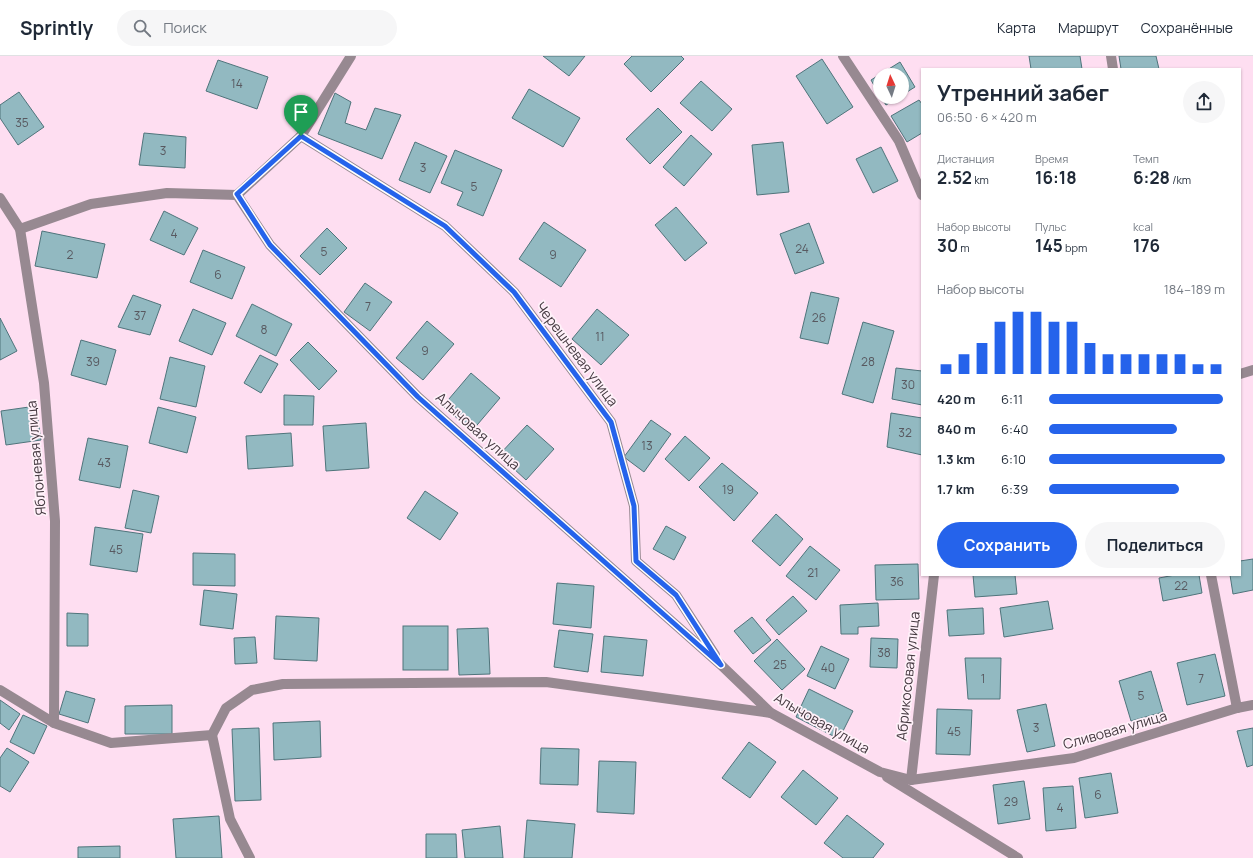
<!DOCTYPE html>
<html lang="ru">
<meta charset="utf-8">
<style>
:root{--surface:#fff;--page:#f6f6f7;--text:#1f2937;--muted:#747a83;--line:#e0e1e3;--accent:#2563eb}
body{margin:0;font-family:Manrope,sans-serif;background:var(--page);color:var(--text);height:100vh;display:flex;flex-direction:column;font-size:15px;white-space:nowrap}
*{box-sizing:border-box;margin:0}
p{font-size:13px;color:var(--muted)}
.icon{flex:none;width:22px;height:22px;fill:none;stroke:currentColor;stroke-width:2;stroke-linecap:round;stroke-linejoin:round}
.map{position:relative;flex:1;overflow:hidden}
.sheet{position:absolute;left:921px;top:12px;width:320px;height:508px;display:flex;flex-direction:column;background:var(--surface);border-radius:0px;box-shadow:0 1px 3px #0004}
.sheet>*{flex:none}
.needle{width:26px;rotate:356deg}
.tools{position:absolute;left:873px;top:12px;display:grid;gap:8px}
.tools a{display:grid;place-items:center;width:36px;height:36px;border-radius:50%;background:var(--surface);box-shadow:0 1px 3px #0004;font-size:20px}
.pin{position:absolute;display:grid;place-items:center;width:34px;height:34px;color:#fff;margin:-41px -17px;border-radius:50% 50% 50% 0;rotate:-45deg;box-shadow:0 0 4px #0007}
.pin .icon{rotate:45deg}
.round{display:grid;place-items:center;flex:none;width:42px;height:42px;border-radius:21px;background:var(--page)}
.overview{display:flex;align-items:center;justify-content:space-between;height:68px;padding:0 16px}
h1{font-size:22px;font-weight:700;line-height:30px}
.stats{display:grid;grid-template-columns:repeat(3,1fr);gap:6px;height:68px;padding:4px 16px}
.stats div{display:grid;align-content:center}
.stats b{font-size:17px;font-weight:700}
.stats small{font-size:11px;font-weight:400}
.stats p{font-size:11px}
.chart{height:112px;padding:8px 16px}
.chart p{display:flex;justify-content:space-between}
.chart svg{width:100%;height:72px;margin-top:4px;stroke:var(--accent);stroke-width:6}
.primary-button{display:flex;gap:8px;margin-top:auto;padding:8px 16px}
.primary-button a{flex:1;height:46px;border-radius:24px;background:var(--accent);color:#fff;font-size:16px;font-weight:700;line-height:46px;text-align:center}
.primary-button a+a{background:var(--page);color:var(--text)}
ul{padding:0 16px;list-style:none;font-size:13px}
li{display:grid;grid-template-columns:64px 48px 1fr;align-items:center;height:30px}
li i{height:10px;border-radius:5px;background:var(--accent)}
header{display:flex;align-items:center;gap:24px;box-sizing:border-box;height:56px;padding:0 20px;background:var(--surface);border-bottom:1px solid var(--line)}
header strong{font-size:19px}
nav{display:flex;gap:22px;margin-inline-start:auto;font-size:14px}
.search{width:280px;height:36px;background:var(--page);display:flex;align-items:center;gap:10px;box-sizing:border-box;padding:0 14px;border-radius:22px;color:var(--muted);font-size:15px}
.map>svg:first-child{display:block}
.building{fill:#92b9c1;stroke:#4f747b}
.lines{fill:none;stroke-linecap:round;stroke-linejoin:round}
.minor{stroke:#978991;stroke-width:10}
.route-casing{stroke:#fff;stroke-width:8}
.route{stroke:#2563eb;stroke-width:5}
.labels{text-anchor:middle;stroke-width:3.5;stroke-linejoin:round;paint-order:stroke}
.number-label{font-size:12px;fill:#585960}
.street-label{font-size:14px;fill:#453940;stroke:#fff1f9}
</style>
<header>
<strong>Sprintly</strong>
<div class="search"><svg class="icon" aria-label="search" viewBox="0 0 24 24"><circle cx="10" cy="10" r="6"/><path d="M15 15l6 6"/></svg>Поиск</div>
<nav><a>Карта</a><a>Маршрут</a><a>Сохранённые</a></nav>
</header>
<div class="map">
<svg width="1253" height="802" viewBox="0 0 1253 802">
<rect width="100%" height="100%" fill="#fedef1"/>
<g class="building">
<path d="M543,0H585L569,20Z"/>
<path d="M632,0H681L684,3L651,36L624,8Z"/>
<path d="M1029,0H1080L1082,13H1031Z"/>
<path d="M1119,0H1156L1159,13H1121Z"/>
<path d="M822,3L853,51L827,68L796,20Z"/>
<path d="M218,4L268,21L257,53L206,35Z"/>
<path d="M900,6L915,31L902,39V19H880V40L871,24Z"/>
<path d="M701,25L732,53L712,75L680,47Z"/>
<path d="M529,33L580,62L563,91L512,62Z"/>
<path d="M19,36L44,71L18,89L0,62V49Z"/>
<path d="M335,37L351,46L345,67L366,74L375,52L401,59L382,103L318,78Z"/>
<path d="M881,41H899L886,49Z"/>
<path d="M919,44L922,48V77L907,86L891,60Z"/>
<path d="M658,52L682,76L650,108L626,83Z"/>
<path d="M144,77L186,81L185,112L139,109Z"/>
<path d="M691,79L712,98L684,130L663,111Z"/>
<path d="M415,86L447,100L430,137L399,124Z"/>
<path d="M783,86L789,136L757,139L752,89Z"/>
<path d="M881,91L898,125L873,137L856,103Z"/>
<path d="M455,94L502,114L483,160L457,149L463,136L441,127Z"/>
<path d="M676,151L707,187L685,205L655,169Z"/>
<path d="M164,155L198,172L184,199L150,184Z"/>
<path d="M544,166L586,194L561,231L519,203Z"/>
<path d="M809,167L824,207L795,218L780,178Z"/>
<path d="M327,172L347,192L320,219L300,200Z"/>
<path d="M42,175L105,188L97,222L35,210Z"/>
<path d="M203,194L245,211L232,243L190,226Z"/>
<path d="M365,227L392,246L370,275L344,256Z"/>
<path d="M811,236L839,242L828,288L800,282Z"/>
<path d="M133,239L161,249L150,279L118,271Z"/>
<path d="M252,248L292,268L276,300L236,280Z"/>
<path d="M193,253L226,267L212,299L179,285Z"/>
<path d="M597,253L629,279L601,309L572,283Z"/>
<path d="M0,262L17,295L0,304Z"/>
<path d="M427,265L454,288L423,324L396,302Z"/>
<path d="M863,266L894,275L873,347L842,338Z"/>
<path d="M81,284L116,294L106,329L71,319Z"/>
<path d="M308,286L337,315L319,334L290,304Z"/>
<path d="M260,299L278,308L261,337L244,327Z"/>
<path d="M170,301L205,310L196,351L160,343Z"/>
<path d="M896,312L922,315V349L892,343Z"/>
<path d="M471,317L500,342L472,375L443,350Z"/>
<path d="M284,339L314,340L313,369H284Z"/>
<path d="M36,350L41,384L6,389L1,355Z"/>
<path d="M158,351L196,361L187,397L149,387Z"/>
<path d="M891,357L922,362V399L887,391Z"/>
<path d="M651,364L671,378L644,416L624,401Z"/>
<path d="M366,367L369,412L326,415L323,370Z"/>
<path d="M527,369L554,393L526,424L499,399Z"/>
<path d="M291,377L293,410L248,413L246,380Z"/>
<path d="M685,380L710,402L689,425L665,403Z"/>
<path d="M88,382L128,390L120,432L79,424Z"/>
<path d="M722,407L758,437L734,465L699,431Z"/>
<path d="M133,434L159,440L151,477L125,472Z"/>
<path d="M425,435L458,457L440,484L407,462Z"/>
<path d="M776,458L803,483L780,510L752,485Z"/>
<path d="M666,470L686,481L674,504L653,493Z"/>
<path d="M95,471L143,478L137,516L90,509Z"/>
<path d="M810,490L840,514L816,544L786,520Z"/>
<path d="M193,497L235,498V530L193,529Z"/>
<path d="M1253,503V534L1233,538L1230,519H1240V505Z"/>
<path d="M918,508L919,543L876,544L875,509Z"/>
<path d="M973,519H1015L1017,538L975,541Z"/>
<path d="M1175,519H1199L1202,537L1163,545L1159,522Z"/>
<path d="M557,527L594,530L591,572L553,568Z"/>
<path d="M204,534L237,538L233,573L200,569Z"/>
<path d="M793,540L807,555L779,579L766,564Z"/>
<path d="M1048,545L1053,573L1004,581L1000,552Z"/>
<path d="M878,547L879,570L858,571V578H841L840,549Z"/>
<path d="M983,552L984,578L949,580L947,554Z"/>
<path d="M67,557L88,558V590H67Z"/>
<path d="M276,560L319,562L317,605L274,603Z"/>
<path d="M752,561L771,584L753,598L734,575Z"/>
<rect x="403" y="570" width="45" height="44"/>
<path d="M488,572L490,618L459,619L457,573Z"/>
<path d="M559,574L593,578L588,616L554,611Z"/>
<path d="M604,580L647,584L643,620L601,616Z"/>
<path d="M255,581L257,607L235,608L234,582Z"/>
<path d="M871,582L898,583L897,612L870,611Z"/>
<path d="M777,583L805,613L782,634L754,605Z"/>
<path d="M821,590L849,603L835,633L807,620Z"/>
<path d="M1215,598L1225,640L1187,649L1177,607Z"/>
<path d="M965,602H1001L1000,643H968Z"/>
<path d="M1151,615L1163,656L1131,665L1119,625Z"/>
<path d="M809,633L853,655L839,683L796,661Z"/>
<path d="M66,635L95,643L88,667L59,658Z"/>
<path d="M0,644L20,658L9,674L0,667Z"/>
<path d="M1046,648L1055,690L1027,696L1017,654Z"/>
<path d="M172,649V678H125V650Z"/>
<path d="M937,653L972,654L970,699L936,698Z"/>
<path d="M23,659L47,670L34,698L10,686Z"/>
<path d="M320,665L321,701L274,704L273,667Z"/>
<path d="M259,672L261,744L235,745L232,673Z"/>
<path d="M1253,672V709L1247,711L1237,675Z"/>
<path d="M749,686L776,706L750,742L722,722Z"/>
<path d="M7,692L29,706L10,736L0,730V702Z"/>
<path d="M541,692L579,693L578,729L540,728Z"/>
<path d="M599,705L636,706L634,758L597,756Z"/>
<path d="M803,714L838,742L816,769L781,741Z"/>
<path d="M1111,717L1118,757L1085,762L1079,722Z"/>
<path d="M1024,725L1030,763L998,768L993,729Z"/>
<path d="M1073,730L1076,772L1046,775L1043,732Z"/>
<path d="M847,759L884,788L873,802H843L824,787Z"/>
<path d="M219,760L222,802H176L173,763Z"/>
<path d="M527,764L575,768L572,802H524Z"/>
<path d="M500,770L503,802H465L462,774Z"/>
<path d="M426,778H456L457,802H426Z"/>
<path d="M120,790V802H78V791Z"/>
</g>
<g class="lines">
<g class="minor">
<path d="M843,0L899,85L922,139"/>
<path d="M1111,0L1113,13"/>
<path d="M301,80L445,170L514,236L611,366L634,450L636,505L676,539L715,599"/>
<path d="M237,139L301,80L351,0"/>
<path d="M0,142L20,173L44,327L55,465L54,667"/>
<path d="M20,173L91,148L167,137L237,139L270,189L418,341L721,609L771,657L880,716L911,724L1074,702L1237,652L1253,649"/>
<path d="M1240,318L1253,314"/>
<path d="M1211,519L1237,652"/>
<path d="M0,634L54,667L111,687L212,679L226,652L252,634L283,628L546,626L771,657"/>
<path d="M212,679L230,763L250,802"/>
<path d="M887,721L1018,802"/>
<path d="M911,724L934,519"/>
</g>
</g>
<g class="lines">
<defs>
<path id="route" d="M301,80L445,170L514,236L611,366L634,450L636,505L676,539L721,609L418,341L270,189L237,138Z"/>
</defs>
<use href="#route" class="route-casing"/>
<use href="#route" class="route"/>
</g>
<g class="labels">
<g class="number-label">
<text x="237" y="32">14</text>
<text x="22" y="71">35</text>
<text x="163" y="99">3</text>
<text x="423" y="116">3</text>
<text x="474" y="135">5</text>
<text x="174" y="182">4</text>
<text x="802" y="197">24</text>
<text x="324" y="200">5</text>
<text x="70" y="203">2</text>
<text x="553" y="203">9</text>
<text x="218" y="223">6</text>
<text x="368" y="255">7</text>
<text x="140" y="264">37</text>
<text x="819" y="266">26</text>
<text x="264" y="278">8</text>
<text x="600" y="285">11</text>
<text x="425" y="299">9</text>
<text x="93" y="310">39</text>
<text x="868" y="310">28</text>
<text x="908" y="333">30</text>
<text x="905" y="381">32</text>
<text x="647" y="394">13</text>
<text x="104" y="411">43</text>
<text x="728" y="438">19</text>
<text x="116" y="498">45</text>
<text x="813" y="521">21</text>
<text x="897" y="530">36</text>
<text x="1181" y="534">22</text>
<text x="884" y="601">38</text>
<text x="780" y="613">25</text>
<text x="828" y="616">40</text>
<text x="983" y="627">1</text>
<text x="1201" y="627">7</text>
<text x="1141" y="644">5</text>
<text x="1036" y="676">3</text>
<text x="954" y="680">45</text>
<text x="1098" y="743">6</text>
<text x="1011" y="750">29</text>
<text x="1060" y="756">4</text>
</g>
<g class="street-label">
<text transform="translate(577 298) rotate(53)" y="5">Черешневая улица</text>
<text transform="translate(478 375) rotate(42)" y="5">Алычовая улица</text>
<text transform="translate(36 402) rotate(-95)" y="5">Яблоневая улица</text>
<text transform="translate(908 620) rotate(-84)" y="5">Абрикосовая улица</text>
<text transform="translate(822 667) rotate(30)" y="5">Алычовая улица</text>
<text transform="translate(1115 674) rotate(-16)" y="5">Сливовая улица</text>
</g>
</g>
</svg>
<div class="tools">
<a><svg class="needle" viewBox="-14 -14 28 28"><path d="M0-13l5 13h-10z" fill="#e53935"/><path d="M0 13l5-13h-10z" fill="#747a83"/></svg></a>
</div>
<div class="pin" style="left:301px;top:80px;background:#1e9e55"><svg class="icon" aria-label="arrive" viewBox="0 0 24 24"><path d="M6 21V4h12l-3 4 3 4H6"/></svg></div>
<section class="sheet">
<div class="overview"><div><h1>Утренний забег</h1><p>06:50 · 6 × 420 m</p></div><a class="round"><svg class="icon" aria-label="share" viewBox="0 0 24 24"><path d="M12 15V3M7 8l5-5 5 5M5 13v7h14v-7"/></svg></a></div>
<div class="stats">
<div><p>Дистанция</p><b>2.52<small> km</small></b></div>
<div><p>Время</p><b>16:18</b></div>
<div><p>Темп</p><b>6:28<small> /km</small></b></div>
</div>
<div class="stats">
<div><p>Набор высоты</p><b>30<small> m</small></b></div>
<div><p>Пульс</p><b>145<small> bpm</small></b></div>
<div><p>kcal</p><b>176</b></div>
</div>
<div class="chart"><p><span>Набор высоты</span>184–189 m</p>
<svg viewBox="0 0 160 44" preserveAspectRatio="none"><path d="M5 44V38M15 44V32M25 44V25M35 44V12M45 44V6M55 44V6M65 44V12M75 44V12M85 44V25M95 44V32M105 44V32M115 44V32M125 44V32M135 44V32M145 44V38M155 44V38"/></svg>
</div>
<ul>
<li><b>420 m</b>6:11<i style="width:99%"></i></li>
<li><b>840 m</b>6:40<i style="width:73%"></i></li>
<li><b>1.3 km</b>6:10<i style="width:100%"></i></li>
<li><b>1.7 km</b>6:39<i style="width:74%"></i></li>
</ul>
<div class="primary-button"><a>Сохранить</a><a>Поделиться</a></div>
</section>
</div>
